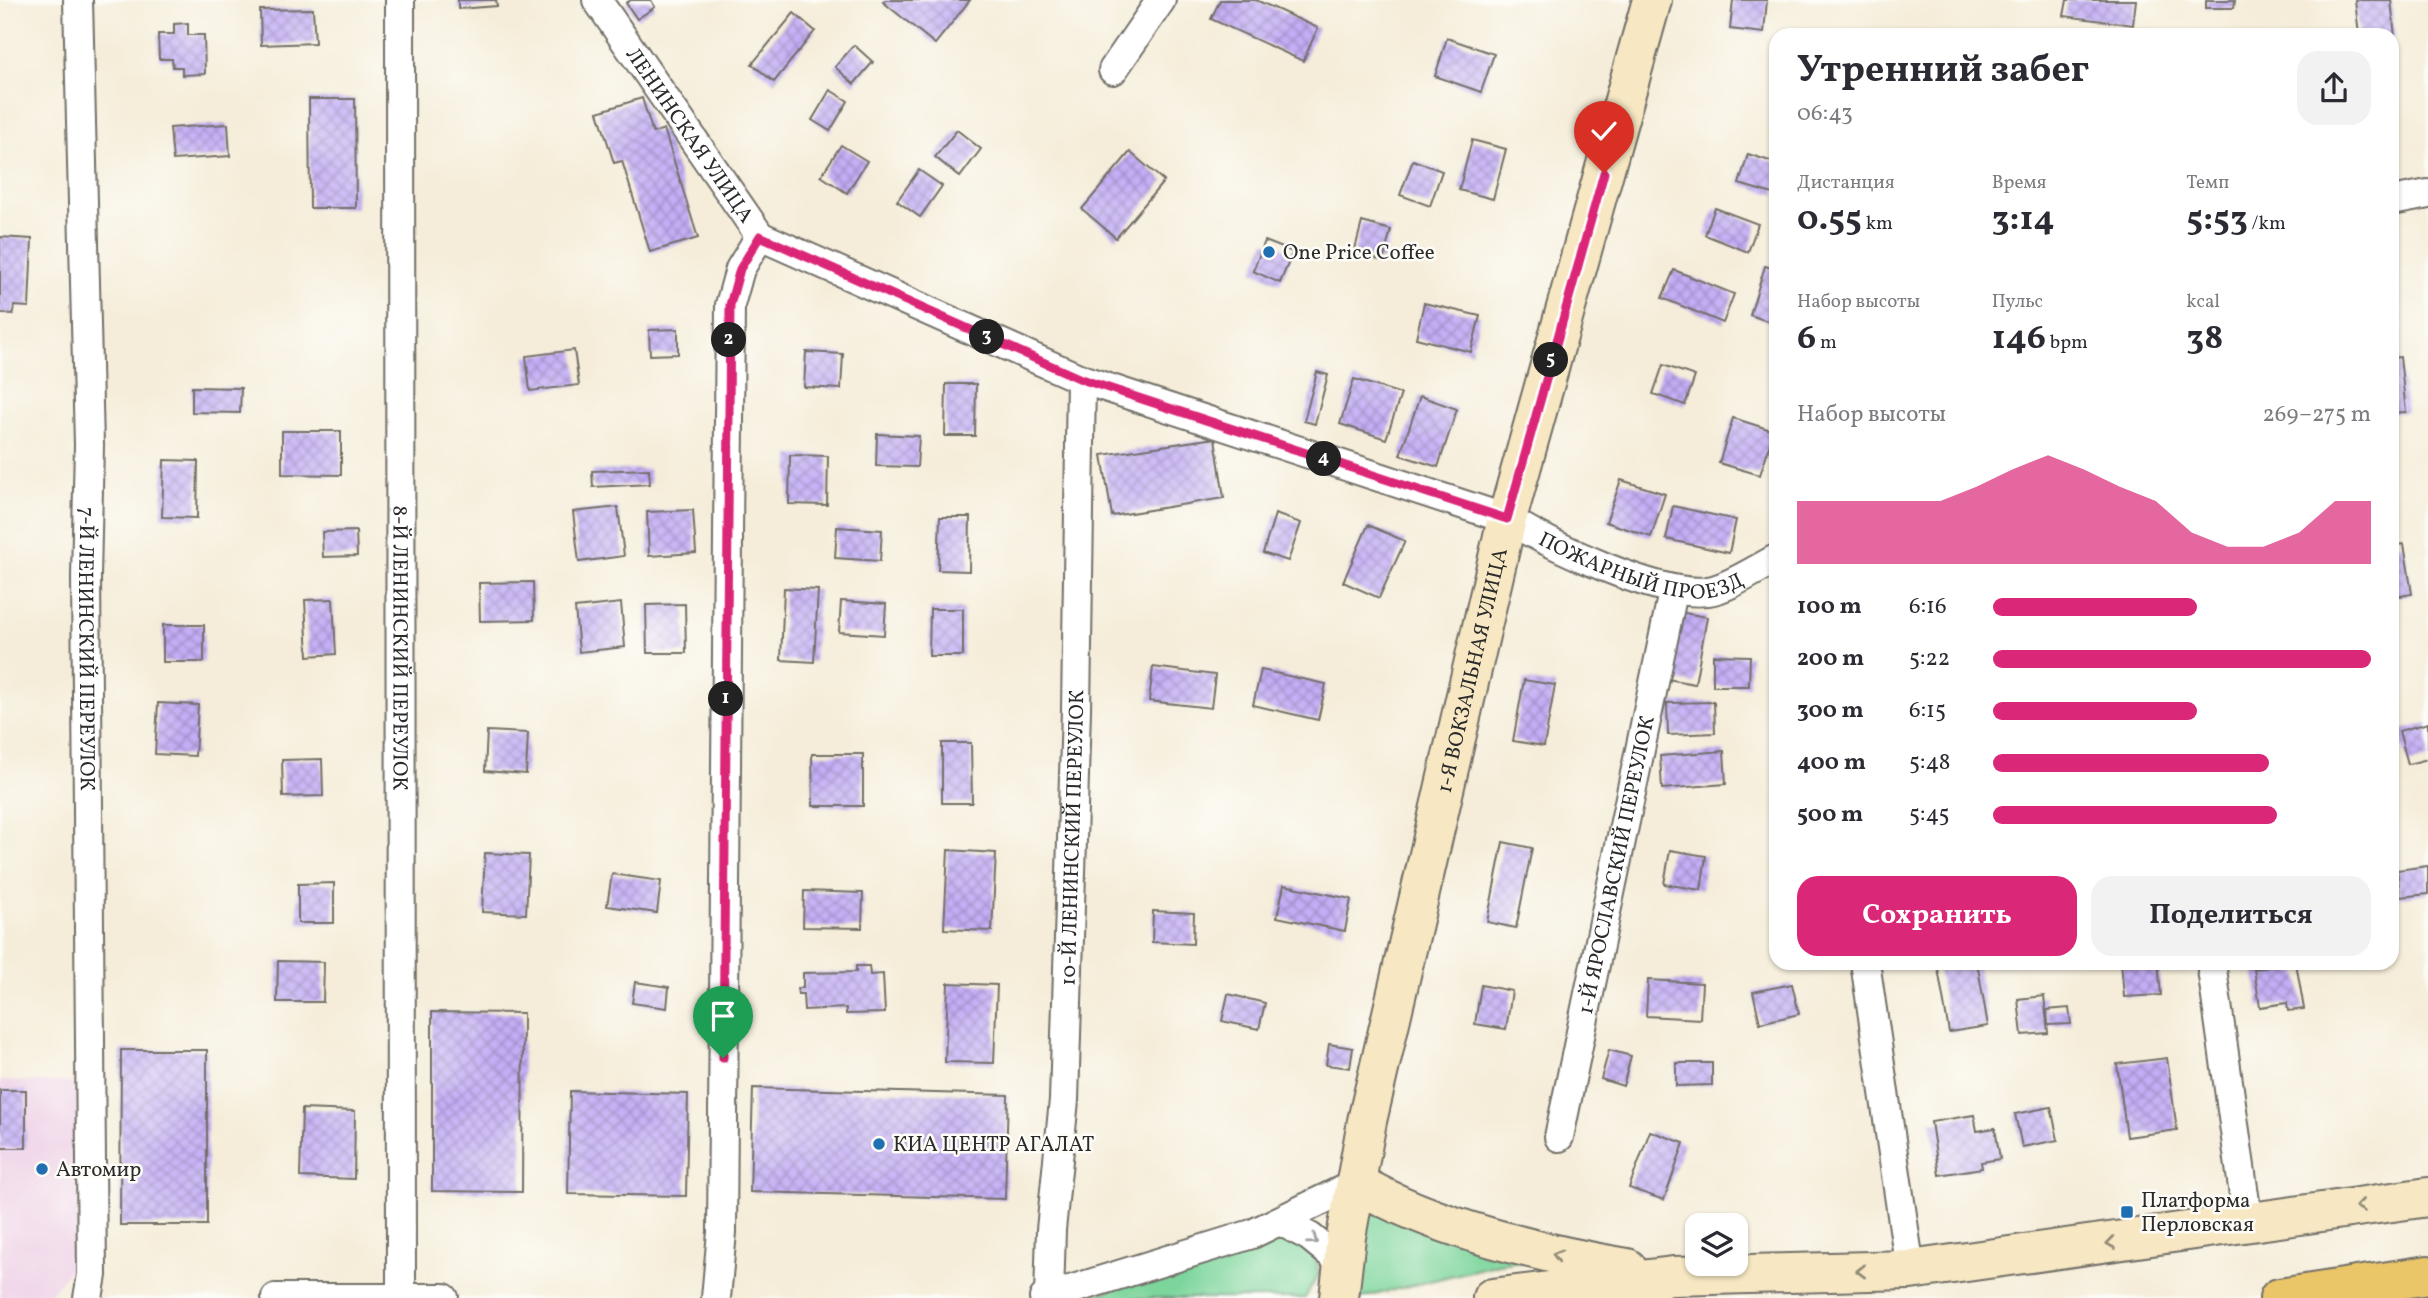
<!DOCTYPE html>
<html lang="ru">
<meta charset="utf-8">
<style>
:root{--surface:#fff;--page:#f2f2f3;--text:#2b2b33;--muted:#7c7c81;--accent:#db2777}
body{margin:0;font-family:Vollkorn,serif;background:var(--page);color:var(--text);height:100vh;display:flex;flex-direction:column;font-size:26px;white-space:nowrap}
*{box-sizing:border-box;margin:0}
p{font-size:23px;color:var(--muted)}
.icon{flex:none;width:38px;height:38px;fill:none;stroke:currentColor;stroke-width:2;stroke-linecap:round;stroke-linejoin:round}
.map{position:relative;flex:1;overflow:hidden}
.drawer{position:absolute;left:1769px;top:28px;width:630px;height:942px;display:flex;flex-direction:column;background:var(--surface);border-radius:21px;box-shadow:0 2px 5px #0004}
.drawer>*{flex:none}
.tools{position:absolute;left:1685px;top:1213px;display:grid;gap:14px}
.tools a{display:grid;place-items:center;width:63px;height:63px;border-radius:14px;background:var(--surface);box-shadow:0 2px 5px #0004;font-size:35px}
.pin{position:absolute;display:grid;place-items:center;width:60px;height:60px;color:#fff;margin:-72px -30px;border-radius:50% 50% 50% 0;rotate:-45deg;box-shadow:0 0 7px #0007}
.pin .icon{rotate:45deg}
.km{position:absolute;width:35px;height:35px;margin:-18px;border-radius:50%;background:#222;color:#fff;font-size:19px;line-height:35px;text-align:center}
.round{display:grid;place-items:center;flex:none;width:74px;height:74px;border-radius:21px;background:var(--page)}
.head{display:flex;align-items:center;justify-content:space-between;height:119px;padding:0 28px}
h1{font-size:38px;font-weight:700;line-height:52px}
.stats{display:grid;grid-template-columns:repeat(3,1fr);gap:10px;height:119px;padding:7px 28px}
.stats div{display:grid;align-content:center}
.stats b{font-size:35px;font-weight:700}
.stats small{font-size:19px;font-weight:400}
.stats p{font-size:19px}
.chart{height:196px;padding:14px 28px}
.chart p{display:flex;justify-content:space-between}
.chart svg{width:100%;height:126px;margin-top:7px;fill:var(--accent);opacity:.7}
.primary-button{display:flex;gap:14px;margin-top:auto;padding:14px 28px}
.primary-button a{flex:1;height:80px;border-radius:21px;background:var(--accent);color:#fff;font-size:28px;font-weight:700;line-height:80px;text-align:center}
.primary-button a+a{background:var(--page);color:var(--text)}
ul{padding:0 28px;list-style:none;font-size:23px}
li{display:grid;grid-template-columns:112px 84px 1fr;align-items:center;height:52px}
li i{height:18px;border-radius:9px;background:var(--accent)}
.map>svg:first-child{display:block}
.built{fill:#eed0e7}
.green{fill:#7cd59b;stroke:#548063;stroke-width:2}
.building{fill:url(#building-cross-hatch)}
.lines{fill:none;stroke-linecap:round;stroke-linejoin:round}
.street-casing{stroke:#726f68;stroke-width:32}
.secondary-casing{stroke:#726f68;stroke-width:42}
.highway-casing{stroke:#726f68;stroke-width:42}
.street{stroke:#fff;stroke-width:28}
.secondary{stroke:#f7e8c3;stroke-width:38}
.highway{stroke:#ebc669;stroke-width:38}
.oneway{stroke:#918a77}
.oneway2{stroke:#a0a0a0}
.route-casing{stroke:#fff;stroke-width:14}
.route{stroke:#db2777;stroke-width:9}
.poi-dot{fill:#1f6fb2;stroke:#fdfcf7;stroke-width:2.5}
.labels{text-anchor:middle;stroke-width:5;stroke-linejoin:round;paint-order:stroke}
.street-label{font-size:21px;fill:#2b2b2b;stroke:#fdfcf7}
.poi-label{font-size:21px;fill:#2b2b2b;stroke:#fdfcf7;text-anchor:start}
</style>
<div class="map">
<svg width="2428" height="1298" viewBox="0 0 2428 1298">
<defs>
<pattern id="building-cross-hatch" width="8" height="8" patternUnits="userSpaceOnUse" patternTransform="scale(1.75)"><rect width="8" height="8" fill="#c4aef6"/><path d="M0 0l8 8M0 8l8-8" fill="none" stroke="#9f8ec7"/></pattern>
</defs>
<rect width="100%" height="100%" fill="#fdfcf7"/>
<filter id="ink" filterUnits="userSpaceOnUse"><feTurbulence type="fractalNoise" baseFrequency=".0143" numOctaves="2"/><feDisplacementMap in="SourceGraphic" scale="14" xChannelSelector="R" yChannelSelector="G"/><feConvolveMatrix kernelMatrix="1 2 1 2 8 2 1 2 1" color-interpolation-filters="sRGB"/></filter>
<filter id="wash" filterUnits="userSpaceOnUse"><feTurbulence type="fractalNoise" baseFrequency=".00686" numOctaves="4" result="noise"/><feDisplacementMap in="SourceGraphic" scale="28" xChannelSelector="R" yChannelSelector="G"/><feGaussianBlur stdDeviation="1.57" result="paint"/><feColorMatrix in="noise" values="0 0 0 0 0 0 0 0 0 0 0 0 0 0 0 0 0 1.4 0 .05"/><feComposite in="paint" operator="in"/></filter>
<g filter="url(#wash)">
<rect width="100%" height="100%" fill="#f5edd9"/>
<path class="built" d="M0,1081L86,1083L80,1255L48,1298H0Z"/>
<g class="green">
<path d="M1383,1209L1543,1258L1499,1264L1361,1298H1348L1359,1222Z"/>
<path d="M1279,1234L1314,1251L1319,1274L1305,1298H1086Z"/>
</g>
<g id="blocks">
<g class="building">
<path d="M458,0H496L497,6L458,9Z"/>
<path d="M631,0H651L655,7L637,19L626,3Z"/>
<path d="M885,0H970L935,44L883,2Z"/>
<path d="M1220,0H1256L1318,28L1303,61L1211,19Z"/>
<path d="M1733,0H1767L1764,33L1730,29Z"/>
<path d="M2067,0H2136L2133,25L2064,16Z"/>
<path d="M2206,0H2235L2234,8H2206Z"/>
<path d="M2355,0H2391L2395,37L2359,35Z"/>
<path d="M313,9L315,43L261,45L260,10Z"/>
<path d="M794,13L815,31L774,82L752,64Z"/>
<path d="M188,23V35H204L205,74L182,75V67H173L172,59H159L158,34H174V24Z"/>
<path d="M1447,38L1494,54L1481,92L1435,76Z"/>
<path d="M854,45L873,62L854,84L835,67Z"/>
<path d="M830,90L848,101L830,131L812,120Z"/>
<path d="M642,98L653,133L664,129L698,238L650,252L622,161L614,163L598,112Z"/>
<path d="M309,99H355L356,208H310Z"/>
<path d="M228,124L230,156L173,160L170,128Z"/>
<path d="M957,130L981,149L960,177L935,157Z"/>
<path d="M1472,140L1506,149L1493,199L1459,190Z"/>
<path d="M841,145L867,161L847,193L821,176Z"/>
<path d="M1130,152L1164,181L1116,238L1082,209Z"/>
<path d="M1748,154L1776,163V195L1739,184Z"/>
<path d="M1413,160L1442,171L1430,206L1400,195Z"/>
<path d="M919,170L942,186L920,217L897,201Z"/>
<path d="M1715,208L1758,224L1748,252L1705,235Z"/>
<path d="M1362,222L1391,230L1383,261L1354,253Z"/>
<path d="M0,237L32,239L29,307L14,306L13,314L0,313Z"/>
<path d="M1265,241L1293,252L1280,283L1253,271Z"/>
<path d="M1765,266L1776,269V324L1750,315Z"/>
<path d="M1674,270L1734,294L1723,323L1662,298Z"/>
<path d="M1424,303L1480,316L1471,352L1416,338Z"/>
<path d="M678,329V354L650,355L649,330Z"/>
<path d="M574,350L579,385L530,391L526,356Z"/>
<path d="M806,352L843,354L841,389L804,387Z"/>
<path d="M2400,357L2406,412L2392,413V358Z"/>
<path d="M1663,365L1695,376L1685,405L1653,394Z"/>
<path d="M1317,372L1328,375L1315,424L1304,421Z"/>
<path d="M1354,379L1401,394L1386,439L1340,424Z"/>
<path d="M946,384H976L975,436H945Z"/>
<path d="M192,387L241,388L240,413L192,412Z"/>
<path d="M1420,396L1457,409L1438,467L1400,455Z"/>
<path d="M1733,418L1774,431L1760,475L1719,463Z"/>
<path d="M282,431H341V475L282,474Z"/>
<path d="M877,434L919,436L917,467L876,466Z"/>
<path d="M1215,438L1224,498L1112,516L1102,455Z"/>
<path d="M790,455L828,456L827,505L789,504Z"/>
<path d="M164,460L198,461L197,518L162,517Z"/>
<path d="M649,469L650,484L593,487L592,471Z"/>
<path d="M1621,480L1665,494L1651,537L1606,522Z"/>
<path d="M1673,506L1736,520L1729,553L1666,539Z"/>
<path d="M618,507L624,556L579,562L573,512Z"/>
<path d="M693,510L696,553L649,556L647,512Z"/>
<path d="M1275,514L1301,523L1288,561L1263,553Z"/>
<path d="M940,517H970L969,571L938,570Z"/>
<path d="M1368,525L1405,541L1379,598L1343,582Z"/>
<path d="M837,527L882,530L880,561L835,558Z"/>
<path d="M356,531L357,556L323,557L322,532Z"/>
<path d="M2404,544L2412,594L2392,597V546Z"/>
<path d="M533,582L534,620L480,621L479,583Z"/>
<path d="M784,588L818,590L814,662L781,660Z"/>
<path d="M333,599L336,654L308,656L305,600Z"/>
<path d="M841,601L886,604L884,635L839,632Z"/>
<path d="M621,603L625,647L579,652L575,608Z"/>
<path d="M685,604L686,653H647L646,605Z"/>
<path d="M930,609H963V656H929Z"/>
<path d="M1679,612L1707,617L1695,684L1667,679Z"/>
<rect x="163" y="625" width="41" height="37"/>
<path d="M1713,655L1750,656L1749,686H1713Z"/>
<path d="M1153,667L1215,675L1211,708L1149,701Z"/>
<path d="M1261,670L1326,684L1318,720L1253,705Z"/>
<path d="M1524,680L1555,685L1544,746L1513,741Z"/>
<path d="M1714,702L1715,733L1668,735L1667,703Z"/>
<path d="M158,703L198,705L195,756L155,754Z"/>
<path d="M2428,723V759L2408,764L2399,731Z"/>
<path d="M487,731L528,733L526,774L485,771Z"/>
<path d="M942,743H971L972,803H942Z"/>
<path d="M1724,751L1726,784L1662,789L1660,756Z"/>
<path d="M812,754H863V806H813Z"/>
<path d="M322,759L323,796L283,797L282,760Z"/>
<path d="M1503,842L1532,848L1516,928L1487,922Z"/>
<path d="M948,850L996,853L992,931L944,929Z"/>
<path d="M1670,850L1706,856L1701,890L1664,884Z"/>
<path d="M485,853L529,855L526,914L482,912Z"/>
<path d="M2428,866V894L2400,897L2397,870Z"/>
<path d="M612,874L661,881L657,913L607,906Z"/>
<path d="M334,883V923H298V884Z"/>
<path d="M1284,885L1351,899L1345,931L1277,917Z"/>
<path d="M804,891L863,893L862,928L803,927Z"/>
<path d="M1153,911L1194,913L1193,944L1152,942Z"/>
<path d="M278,961L324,962L323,1002H277Z"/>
<path d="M1977,962L1988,1026L1949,1032L1937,963Z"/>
<path d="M2121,962H2158L2161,995L2124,997Z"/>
<path d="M2296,963L2304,1009L2288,1011L2287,1003L2260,1007L2254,969Z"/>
<path d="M856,966H869L870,975L883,974L885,1013L846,1014V1008L804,1010L803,994H798L797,988H803V973L856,972Z"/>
<path d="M1648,980L1702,983L1700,1019L1646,1016Z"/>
<path d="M635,982L669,987L667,1008L632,1003Z"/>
<path d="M948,983L997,985L994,1063L945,1062Z"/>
<path d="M1792,984L1799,1014L1760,1023L1753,992Z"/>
<path d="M1481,985L1512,991L1506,1029L1475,1024Z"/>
<path d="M1228,994L1265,1003L1259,1029L1222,1021Z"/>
<path d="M2044,996L2048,1033L2022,1035L2018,999Z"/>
<path d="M2069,1008L2071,1024L2048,1025L2047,1010Z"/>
<path d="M432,1012L523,1013L522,1192L432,1191Z"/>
<path d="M1329,1044L1353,1048L1350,1068L1326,1065Z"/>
<path d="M121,1050H207V1225H120Z"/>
<path d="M1609,1050L1631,1056L1623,1086L1601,1079Z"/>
<path d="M2167,1058L2177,1130L2127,1137L2117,1064Z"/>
<path d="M1676,1063H1712V1085L1676,1086Z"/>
<path d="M753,1088L1008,1095L1005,1199L750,1192Z"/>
<rect x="0" y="1090" width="26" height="58"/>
<path d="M570,1091L688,1094L686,1196L568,1194Z"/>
<path d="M2051,1107L2058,1140L2022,1147L2015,1114Z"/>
<path d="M302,1109L355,1111L354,1179L300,1177Z"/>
<path d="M1974,1115L1977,1131L1995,1128L2000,1159L1981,1162L1982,1168L1939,1175L1931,1122Z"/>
<path d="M1650,1131L1684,1143L1664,1200L1629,1188Z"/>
</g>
</g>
</g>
<g filter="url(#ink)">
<use href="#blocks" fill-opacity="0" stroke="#726f68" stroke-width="2"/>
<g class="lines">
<defs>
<g id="street">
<path id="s1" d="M78,0L89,445L86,577L92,1275L88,1298"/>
<path id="s2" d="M400,0L401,1297"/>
<path id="s3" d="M597,0L760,236L1081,379L1507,519C1551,545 1659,598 1708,591C1727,589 1758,568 1776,559"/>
<path d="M1113,70L1161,0"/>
<path d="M2392,201L2428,194"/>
<path d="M1865,962L1910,1270"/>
<path d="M2211,962L2248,1223"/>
<path id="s4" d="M1559,1137L1673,592"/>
<path d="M1280,1221L1310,1237L1343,1264"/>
<path id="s5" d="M1049,1297L1051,1230L1064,1100L1076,710L1081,379"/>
<path d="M276,1298H444"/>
<path d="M716,1298L722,1232L730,305L740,269L760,236"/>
<path d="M1044,1298L1252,1234L1357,1183"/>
</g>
<g id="secondary">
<path d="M1357,1183C1431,1227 1542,1254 1627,1268"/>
<path id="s6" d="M1339,1298L1346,1237L1367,1121L1507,519L1652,0"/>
<path d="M1492,1298L1673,1276L1910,1270L2428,1197"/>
</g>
<path id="highway" d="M2279,1298L2428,1275"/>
</defs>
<use href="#street" class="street-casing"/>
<use href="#secondary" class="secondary-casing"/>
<use href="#highway" class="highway-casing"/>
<use href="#street" class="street"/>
<use href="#secondary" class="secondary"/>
<use href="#highway" class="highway"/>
</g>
<defs><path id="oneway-chevron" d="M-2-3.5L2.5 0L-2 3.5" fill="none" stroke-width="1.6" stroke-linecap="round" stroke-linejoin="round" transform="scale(1.75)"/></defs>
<g class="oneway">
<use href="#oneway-chevron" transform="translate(2360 1206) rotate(172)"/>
<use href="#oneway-chevron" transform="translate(2111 1243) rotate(172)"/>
<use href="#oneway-chevron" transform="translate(1557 1255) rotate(-165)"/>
<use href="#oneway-chevron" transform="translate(1861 1271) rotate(179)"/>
</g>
<use class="oneway2" href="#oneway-chevron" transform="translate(1313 1240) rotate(36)"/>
</g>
<g class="lines" filter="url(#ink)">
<defs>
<path id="route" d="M723,1058L730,305L740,269L760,236L1081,379L1507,519L1604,173"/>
</defs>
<use href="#route" class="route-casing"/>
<use href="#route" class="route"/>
</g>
<g class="poi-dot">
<circle cx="1269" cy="252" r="7"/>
<circle cx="879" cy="1144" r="7"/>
<circle cx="42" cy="1169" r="7"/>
<rect x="2120" y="1205" width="14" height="14" rx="3.5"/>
</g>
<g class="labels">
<g class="street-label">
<text dy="7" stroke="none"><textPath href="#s3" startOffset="164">ЛЕНИНСКАЯ УЛИЦА</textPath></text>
<text dy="7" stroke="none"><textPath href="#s3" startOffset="1232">ПОЖАРНЫЙ ПРОЕЗД</textPath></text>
<text dy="7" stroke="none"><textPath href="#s2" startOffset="648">8-Й ЛЕНИНСКИЙ ПЕРЕУЛОК</textPath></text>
<text dy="7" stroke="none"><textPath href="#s1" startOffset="649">7-Й ЛЕНИНСКИЙ ПЕРЕУЛОК</textPath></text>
<text dy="7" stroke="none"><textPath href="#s6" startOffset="642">1-Я ВОКЗАЛЬНАЯ УЛИЦА</textPath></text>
<text dy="7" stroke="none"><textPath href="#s5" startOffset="460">10-Й ЛЕНИНСКИЙ ПЕРЕУЛОК</textPath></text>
<text dy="7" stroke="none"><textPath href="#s4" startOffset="278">1-Й ЯРОСЛАВСКИЙ ПЕРЕУЛОК</textPath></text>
</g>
<g class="poi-label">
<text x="1283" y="259">One Price Coffee</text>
<text x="893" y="1151">КИА ЦЕНТР АГАЛАТ</text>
<text x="56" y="1176">Автомир</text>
<text x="2141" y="1207">Платформа<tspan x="2141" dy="24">Перловская</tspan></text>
</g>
</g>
</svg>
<div class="tools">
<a><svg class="icon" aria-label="layers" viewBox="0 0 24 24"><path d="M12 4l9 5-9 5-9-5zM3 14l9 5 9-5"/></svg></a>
</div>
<div class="pin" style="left:723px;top:1058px;background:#1e9e55"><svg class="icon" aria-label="arrive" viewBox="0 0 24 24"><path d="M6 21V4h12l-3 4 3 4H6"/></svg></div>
<div class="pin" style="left:1604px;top:173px;background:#d93025"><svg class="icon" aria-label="check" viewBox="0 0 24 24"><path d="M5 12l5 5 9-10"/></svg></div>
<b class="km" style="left:726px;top:699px">1</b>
<b class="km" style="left:729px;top:340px">2</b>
<b class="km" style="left:987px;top:337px">3</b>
<b class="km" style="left:1324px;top:459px">4</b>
<b class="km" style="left:1551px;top:360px">5</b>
<section class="drawer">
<div class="head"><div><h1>Утренний забег</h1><p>06:43</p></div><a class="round"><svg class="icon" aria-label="share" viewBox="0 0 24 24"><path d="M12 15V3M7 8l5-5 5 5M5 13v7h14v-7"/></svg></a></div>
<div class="stats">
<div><p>Дистанция</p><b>0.55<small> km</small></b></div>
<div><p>Время</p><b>3:14</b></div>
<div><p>Темп</p><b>5:53<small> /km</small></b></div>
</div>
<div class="stats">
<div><p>Набор высоты</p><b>6<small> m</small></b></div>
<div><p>Пульс</p><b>146<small> bpm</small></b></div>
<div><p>kcal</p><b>38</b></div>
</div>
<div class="chart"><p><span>Набор высоты</span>269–275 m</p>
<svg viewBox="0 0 160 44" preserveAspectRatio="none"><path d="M0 44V22L10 22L20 22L30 22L40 22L50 17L60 11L70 6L80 11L90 17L100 22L110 33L120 38L130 38L140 33L150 22L160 22V44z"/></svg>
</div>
<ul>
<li><b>100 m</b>6:16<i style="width:54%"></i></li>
<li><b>200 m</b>5:22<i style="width:100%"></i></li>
<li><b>300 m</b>6:15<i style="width:54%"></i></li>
<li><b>400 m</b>5:48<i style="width:73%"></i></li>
<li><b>500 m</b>5:45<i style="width:75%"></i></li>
</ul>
<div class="primary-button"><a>Сохранить</a><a>Поделиться</a></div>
</section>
</div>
